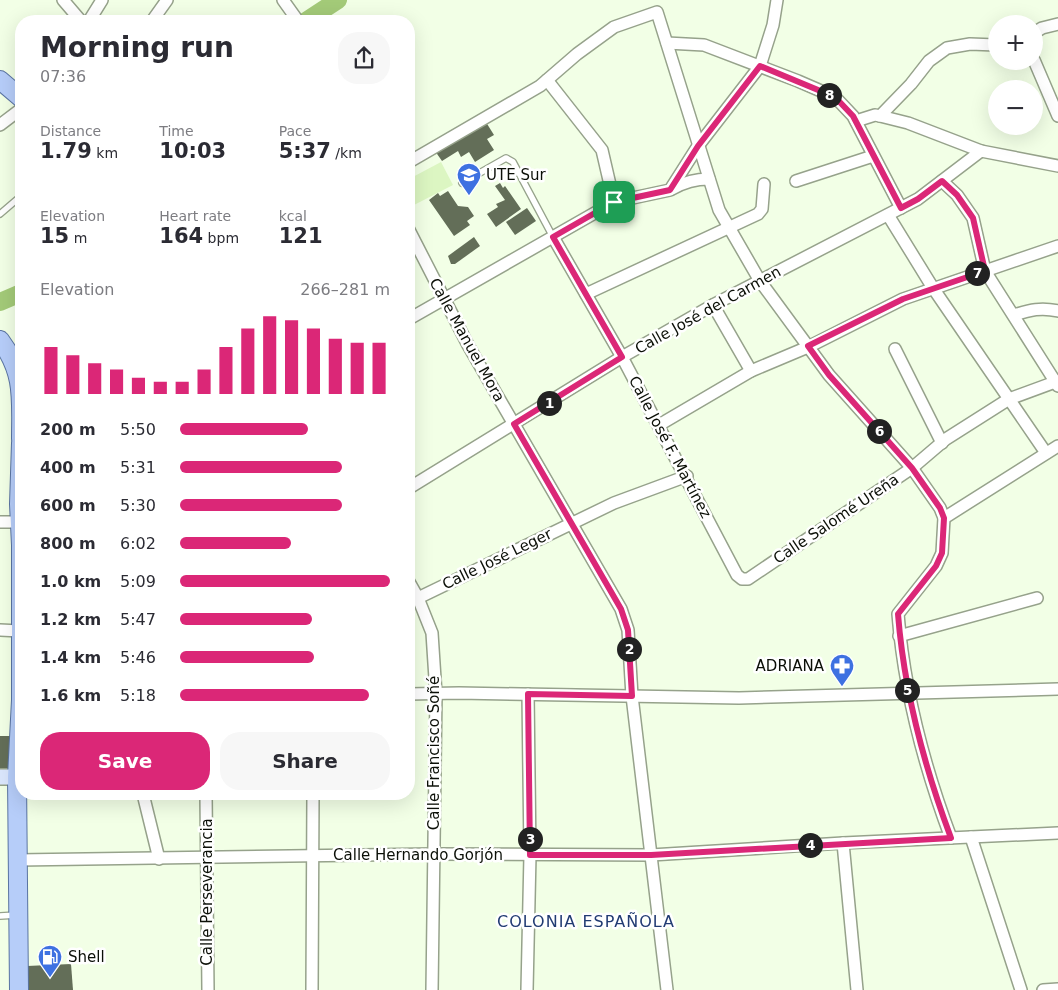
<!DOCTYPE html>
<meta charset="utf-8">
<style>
:root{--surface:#fff;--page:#f7f7f7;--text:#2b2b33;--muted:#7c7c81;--accent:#db2777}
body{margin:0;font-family:"DejaVu Sans",sans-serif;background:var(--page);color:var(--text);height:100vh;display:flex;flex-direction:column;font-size:19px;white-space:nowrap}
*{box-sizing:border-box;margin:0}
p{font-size:16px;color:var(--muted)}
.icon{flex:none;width:28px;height:28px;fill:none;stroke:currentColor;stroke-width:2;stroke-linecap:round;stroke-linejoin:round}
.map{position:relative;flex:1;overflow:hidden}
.side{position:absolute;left:15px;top:15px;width:400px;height:785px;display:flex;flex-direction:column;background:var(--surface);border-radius:20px;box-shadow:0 5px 20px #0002}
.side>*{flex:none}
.tools{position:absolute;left:988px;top:15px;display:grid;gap:10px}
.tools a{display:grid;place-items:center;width:55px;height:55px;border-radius:50%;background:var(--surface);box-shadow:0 5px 20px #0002;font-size:25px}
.pin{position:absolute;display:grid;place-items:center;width:42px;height:42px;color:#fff;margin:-21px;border-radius:10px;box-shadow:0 2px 8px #0006}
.km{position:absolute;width:25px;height:25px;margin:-12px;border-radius:50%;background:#222;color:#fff;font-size:14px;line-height:25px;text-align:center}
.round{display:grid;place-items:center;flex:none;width:52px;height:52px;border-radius:20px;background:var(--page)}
.head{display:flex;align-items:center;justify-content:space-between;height:85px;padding:0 25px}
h1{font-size:28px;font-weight:700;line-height:38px}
.metrics{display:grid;grid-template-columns:repeat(3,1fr);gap:8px;height:85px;padding:5px 25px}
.metrics div{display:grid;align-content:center}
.metrics b{font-size:21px;font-weight:700}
.metrics small{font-size:14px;font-weight:400}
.metrics p{font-size:14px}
.chart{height:140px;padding:10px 25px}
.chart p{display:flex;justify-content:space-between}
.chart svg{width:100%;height:90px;margin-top:5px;stroke:var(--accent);stroke-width:6}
.primary-button{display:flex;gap:10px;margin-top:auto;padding:10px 25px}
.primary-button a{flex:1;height:58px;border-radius:20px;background:var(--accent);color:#fff;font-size:20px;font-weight:700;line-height:58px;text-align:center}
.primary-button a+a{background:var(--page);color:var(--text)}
ul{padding:0 25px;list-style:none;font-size:16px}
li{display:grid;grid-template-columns:80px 60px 1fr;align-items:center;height:38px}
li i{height:12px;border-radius:6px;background:var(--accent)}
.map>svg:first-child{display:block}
.green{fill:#dcf6c2}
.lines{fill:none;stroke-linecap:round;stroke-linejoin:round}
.river{stroke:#a3ca78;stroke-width:18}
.building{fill:#636e58}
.lane-casing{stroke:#96a28b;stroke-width:8}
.street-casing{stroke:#96a28b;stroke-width:14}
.secondary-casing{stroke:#96a28b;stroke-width:18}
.primary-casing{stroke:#5a74a2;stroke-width:20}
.lane{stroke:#fff;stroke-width:5.5}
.street{stroke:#fff;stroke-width:11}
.secondary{stroke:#dae6fc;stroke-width:15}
.primary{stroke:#b6cdf9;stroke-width:18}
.route-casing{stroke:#fff;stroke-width:10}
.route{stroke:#db2777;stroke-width:6}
.labels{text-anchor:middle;stroke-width:5;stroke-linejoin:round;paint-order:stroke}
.poi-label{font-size:15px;fill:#0b0f07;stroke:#fff;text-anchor:start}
.street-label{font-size:15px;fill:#0b0f07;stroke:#fff}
.neighbourhood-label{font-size:16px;letter-spacing:1px;fill:#213b72;stroke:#fff}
</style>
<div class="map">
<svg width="1058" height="990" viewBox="0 0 1058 990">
<rect width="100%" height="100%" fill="#f2ffe6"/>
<path class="green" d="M441,162L453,185L414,205L409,195V179Z"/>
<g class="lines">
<g class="river">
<path d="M306,21L338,0"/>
<path d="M0,302L21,293"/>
</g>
</g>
<g class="building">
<path d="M484,119L494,135L487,139L494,150L475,162L469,152L461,157L458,151L442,161L435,151Z"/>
<path d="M500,183L503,188L505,186L521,209L496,227L487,214L498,207L496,204L505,200L495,186Z"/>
<path d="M448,191L458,206L468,207L474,216L467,221L470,225L454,236L429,200L438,193L440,196Z"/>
<path d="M527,208L536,221L515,235L506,222Z"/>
<path d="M474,237L480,246L455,264H451L448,256Z"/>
<path d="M0,736H12L10,770L0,771Z"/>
<path d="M71,964L73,990H28L27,966Z"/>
</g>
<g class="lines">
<defs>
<g id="lane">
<path d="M462,183L506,158L513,162L553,237"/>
<path d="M0,214L21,196"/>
<path d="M0,916L17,915"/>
</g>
<g id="street">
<path d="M63,0L81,21"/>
<path d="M283,0L298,21"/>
<path d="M89,21L102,0"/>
<path d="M152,21L167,0"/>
<path d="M1034,33L1042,28L1058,24"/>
<path d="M667,43L704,45L798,81L835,97L853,116L901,208"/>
<path d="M1034,60L1058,116"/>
<path d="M547,80L602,150L614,202"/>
<path d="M880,116L911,84L929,61L947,48L970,44L996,45"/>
<path d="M856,121L875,115L880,116L908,123L981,151L1058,166"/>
<path d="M0,125L21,109"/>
<path d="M409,162L540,86L577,54L614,27L657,12L719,210L760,281L829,375L912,468L940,508L944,518L942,553L936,566L898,614C904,690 924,766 951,838"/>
<path d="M796,181L873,156"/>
<path d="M942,181L957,195L973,218L985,271L1058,386"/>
<path d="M672,189C684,182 694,179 709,179"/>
<path d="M888,215L933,288L1046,453"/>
<path d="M409,230L468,345L621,609L628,630L632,696L667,990"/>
<path d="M553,237L622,357L737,575L742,579H748L912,468L946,439L1009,399L1058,381"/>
<path d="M586,294L758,214L762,209L764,184"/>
<path d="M713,305L751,371"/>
<path d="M1014,315C1030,310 1041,307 1058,311"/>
<path d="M409,319L614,202L670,190L698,146L760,66L773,25L777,0"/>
<path d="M895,349L942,443"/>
<path d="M659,425L751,371L808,347L903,299L1058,246"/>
<path d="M409,488L622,357L713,305L918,199L981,151"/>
<path d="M944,518L1058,446"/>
<path d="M0,522H20"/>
<path d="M409,582L418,598L432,633L436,694L432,990"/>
<path d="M418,598L614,503L687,476"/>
<path d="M0,630L20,631"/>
<path d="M899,636L1037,598"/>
<path d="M409,694L459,693L739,698L1058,689"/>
<path d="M143,794L159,859"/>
<path d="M206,794L208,990"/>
<path d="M971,837L1021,990"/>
<path d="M843,843L857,990"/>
<path d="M18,860L434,854L651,855L843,843L1058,833"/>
<path d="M312,990L313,794"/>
<path d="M527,990L530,855L528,694"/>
<path d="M1043,990L1058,989"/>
</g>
<path id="secondary" d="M0,777H17"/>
<g id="primary">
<path d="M0,80L21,98"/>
<path d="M0,340C25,373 21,400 21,439"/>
<path d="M19,990L17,777L21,700V545L19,504L21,443"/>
</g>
</defs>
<use href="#lane" class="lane-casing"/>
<use href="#street" class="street-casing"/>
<use href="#secondary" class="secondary-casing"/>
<use href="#primary" class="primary-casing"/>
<use href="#lane" class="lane"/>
<use href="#street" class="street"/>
<use href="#secondary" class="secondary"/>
<use href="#primary" class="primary"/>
</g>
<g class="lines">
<defs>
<path id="route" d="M760,66L835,97L853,116L901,208L918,199L942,181L957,195L973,218L985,271L903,299L808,346L829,375L912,468L940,508L944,518L942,553L936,566L898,614C904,691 924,766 951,838L651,855H530L528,694L632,696L628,630L621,609L514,424L622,357L553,237L614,202L670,190L698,146Z"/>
</defs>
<use href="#route" class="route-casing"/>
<use href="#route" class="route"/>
</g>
<defs>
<symbol id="university-pin" viewBox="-11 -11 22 30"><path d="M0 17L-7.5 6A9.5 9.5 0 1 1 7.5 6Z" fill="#3e71e1" stroke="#fff"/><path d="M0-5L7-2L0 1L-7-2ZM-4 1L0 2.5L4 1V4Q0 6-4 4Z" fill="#fff"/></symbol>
<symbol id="pharmacy-pin" viewBox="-11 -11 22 30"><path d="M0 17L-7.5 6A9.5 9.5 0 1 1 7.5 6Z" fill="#3e71e1" stroke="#fff"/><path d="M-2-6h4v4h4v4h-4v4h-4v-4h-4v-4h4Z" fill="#fff"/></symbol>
<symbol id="fuel-pin" viewBox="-11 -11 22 30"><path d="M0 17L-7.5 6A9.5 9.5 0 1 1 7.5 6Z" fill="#3e71e1" stroke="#fff"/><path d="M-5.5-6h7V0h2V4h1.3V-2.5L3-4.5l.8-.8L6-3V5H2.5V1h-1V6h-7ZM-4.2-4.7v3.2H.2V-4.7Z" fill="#fff"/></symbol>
</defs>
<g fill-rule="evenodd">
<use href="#university-pin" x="455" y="161" width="28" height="38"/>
<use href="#pharmacy-pin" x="828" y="652" width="28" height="38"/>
<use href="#fuel-pin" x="36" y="943" width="28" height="38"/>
</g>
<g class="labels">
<g class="poi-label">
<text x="486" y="180">UTE Sur</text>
<text x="824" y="671" text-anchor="end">ADRIANA</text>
<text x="68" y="962">Shell</text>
</g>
<g class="street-label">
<text transform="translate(708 310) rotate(-29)" y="5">Calle José del Carmen</text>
<text transform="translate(467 340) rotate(61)" y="5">Calle Manuel Mora</text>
<text transform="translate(670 447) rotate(62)" y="5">Calle José F. Martínez</text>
<text transform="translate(836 519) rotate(-34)" y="5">Calle Salomé Ureña</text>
<text transform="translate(497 559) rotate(-26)" y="5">Calle José Leger</text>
<text transform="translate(434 753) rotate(-90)" y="5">Calle Francisco Soñé</text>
<text x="418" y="860">Calle Hernando Gorjón</text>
<text transform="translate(207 892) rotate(-90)" y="5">Calle Perseverancia</text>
</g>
<g class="neighbourhood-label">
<text x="586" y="927">COLONIA ESPAÑOLA</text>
</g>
</g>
</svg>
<div class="tools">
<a>+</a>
<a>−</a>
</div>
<div class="pin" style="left:614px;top:202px;background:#1e9e55"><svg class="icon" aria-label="arrive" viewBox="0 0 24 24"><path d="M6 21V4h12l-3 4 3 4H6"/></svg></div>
<b class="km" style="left:549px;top:403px">1</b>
<b class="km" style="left:629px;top:649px">2</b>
<b class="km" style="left:530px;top:839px">3</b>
<b class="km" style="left:810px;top:845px">4</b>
<b class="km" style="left:907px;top:690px">5</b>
<b class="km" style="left:879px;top:431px">6</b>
<b class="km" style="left:977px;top:273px">7</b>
<b class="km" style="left:829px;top:95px">8</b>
<section class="side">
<div class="head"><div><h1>Morning run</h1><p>07:36</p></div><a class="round"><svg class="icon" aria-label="share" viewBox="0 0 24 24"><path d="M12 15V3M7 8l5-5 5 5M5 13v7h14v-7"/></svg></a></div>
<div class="metrics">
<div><p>Distance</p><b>1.79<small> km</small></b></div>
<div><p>Time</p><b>10:03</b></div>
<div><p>Pace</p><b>5:37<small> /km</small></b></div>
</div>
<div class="metrics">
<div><p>Elevation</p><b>15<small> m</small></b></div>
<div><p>Heart rate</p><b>164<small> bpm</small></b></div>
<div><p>kcal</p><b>121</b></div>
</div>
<div class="chart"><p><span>Elevation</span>266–281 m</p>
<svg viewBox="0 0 160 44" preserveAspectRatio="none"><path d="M5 44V21M15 44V25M25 44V29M35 44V32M45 44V36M55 44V38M65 44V38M75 44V32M85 44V21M95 44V12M105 44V6M115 44V8M125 44V12M135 44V17M145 44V19M155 44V19"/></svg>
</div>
<ul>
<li><b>200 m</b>5:50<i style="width:61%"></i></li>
<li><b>400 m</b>5:31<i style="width:77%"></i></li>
<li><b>600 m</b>5:30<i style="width:77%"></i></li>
<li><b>800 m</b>6:02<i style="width:53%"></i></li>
<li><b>1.0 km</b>5:09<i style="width:100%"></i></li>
<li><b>1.2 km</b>5:47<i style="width:63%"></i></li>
<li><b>1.4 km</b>5:46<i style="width:64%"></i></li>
<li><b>1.6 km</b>5:18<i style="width:90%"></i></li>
</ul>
<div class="primary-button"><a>Save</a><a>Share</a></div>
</section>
</div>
